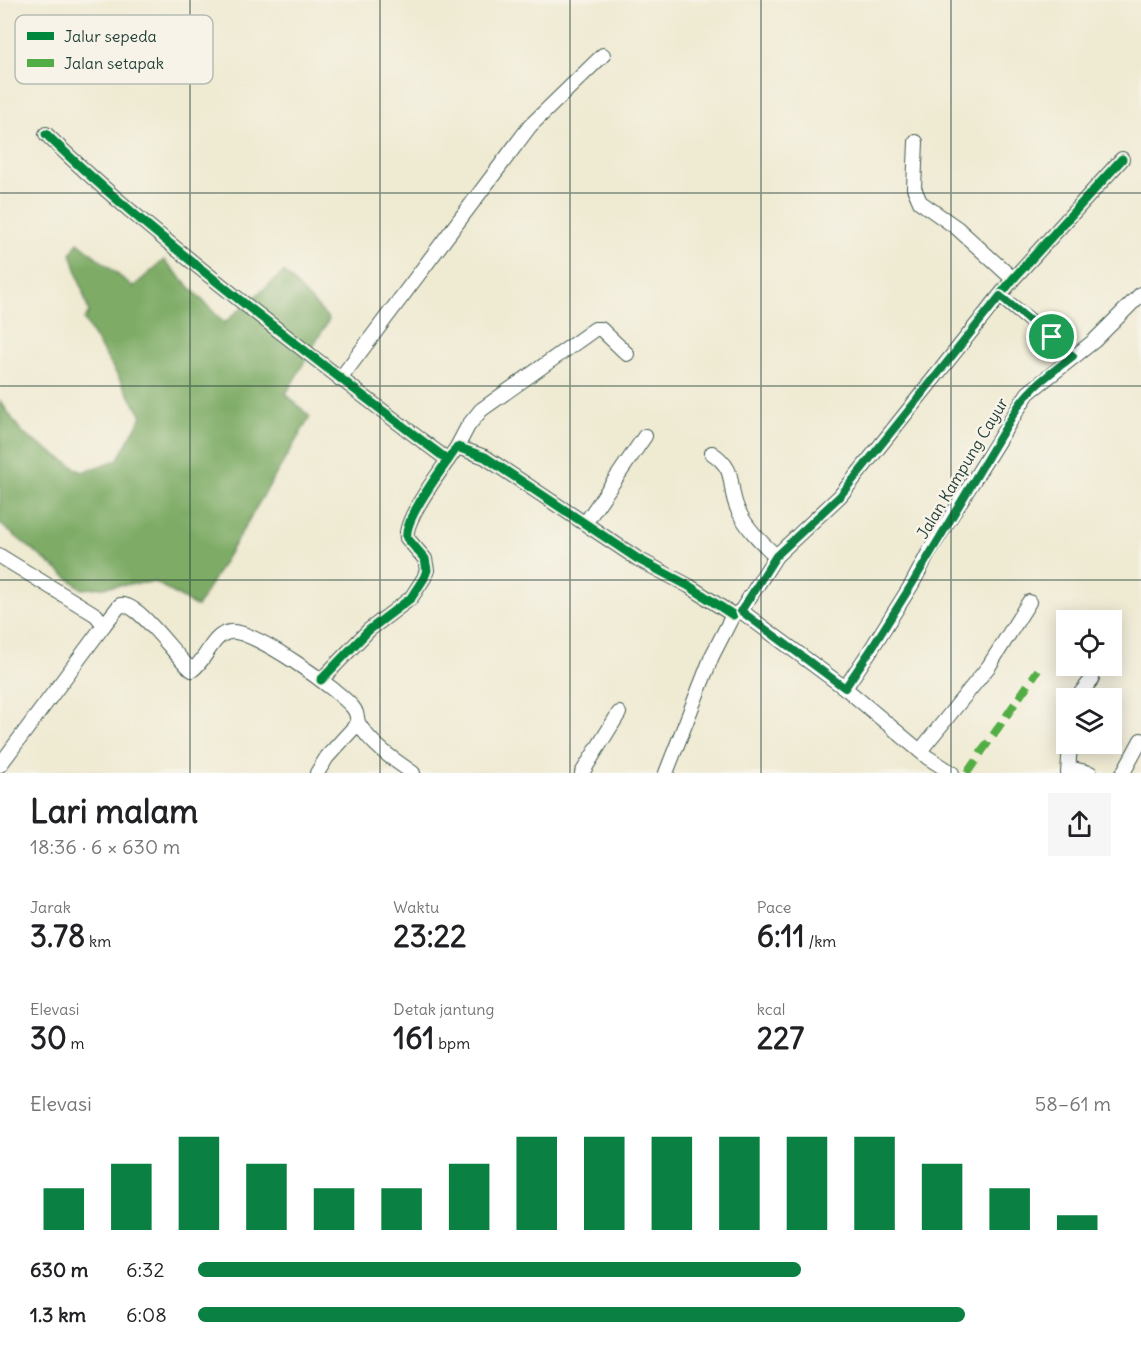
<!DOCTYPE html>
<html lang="id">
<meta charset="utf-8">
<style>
:root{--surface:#fff;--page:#f6f6f6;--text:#202124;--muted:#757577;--accent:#0b8043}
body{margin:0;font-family:Delius,sans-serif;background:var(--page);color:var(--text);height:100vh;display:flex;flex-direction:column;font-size:22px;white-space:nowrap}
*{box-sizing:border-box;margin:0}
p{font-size:20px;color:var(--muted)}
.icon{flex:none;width:33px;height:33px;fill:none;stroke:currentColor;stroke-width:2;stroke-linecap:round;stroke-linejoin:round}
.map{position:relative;height:773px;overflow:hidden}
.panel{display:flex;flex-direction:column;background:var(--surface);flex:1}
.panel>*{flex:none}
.fabs{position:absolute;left:1056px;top:610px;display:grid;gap:12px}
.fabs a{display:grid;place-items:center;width:66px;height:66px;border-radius:0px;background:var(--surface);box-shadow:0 3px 15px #0003;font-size:30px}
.pin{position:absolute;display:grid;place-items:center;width:51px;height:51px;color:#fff;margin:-26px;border:3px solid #fff;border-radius:50%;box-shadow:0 2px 6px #0007}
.round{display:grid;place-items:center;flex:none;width:63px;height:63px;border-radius:0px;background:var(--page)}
.summary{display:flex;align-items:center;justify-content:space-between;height:102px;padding:0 30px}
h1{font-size:33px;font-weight:800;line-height:45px}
.stats{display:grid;grid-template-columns:repeat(3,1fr);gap:9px;height:102px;padding:6px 30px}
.stats div{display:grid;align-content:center}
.stats b{font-size:30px;font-weight:800}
.stats small{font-size:16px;font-weight:400}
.stats p{font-size:16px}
.chart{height:168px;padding:12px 30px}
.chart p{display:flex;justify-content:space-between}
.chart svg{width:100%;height:108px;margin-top:6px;stroke:var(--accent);stroke-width:6}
ul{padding:0 30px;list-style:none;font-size:20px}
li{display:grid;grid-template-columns:96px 72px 1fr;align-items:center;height:45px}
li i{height:15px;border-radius:8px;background:var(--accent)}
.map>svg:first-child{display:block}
.forest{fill:#7eac66;stroke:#4e744d;stroke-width:1.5}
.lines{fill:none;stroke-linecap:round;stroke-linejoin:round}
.minor-casing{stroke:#3e574c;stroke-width:16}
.minor{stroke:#fff;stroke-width:14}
.quiet{stroke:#52ad45;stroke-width:8;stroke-dasharray:15 8;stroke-linecap:butt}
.cycleway-casing{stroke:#f7f3e8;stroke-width:13}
.cycleway{stroke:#00873e;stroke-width:9}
.route-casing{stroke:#fff;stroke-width:12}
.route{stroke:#0b8043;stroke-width:8}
.grid{fill:none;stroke:#1f3d34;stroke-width:1.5;stroke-opacity:0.55}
.labels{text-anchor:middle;stroke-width:5;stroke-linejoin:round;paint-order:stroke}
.street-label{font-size:16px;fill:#1f3d34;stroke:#f7f3e8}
.key{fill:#f7f3e8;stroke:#b6bcb2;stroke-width:1.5}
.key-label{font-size:16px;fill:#1f3d34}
</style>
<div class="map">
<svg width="1141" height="773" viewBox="0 0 1141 773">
<rect width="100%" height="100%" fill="#f7f3e8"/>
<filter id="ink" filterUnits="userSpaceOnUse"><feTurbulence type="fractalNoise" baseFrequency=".0167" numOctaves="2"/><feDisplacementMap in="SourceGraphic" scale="12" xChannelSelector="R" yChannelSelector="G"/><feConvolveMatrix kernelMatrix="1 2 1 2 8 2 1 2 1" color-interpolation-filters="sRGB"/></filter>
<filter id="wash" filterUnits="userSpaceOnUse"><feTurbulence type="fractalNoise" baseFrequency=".008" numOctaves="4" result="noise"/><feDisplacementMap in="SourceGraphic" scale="24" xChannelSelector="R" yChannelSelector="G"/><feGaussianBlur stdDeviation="1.35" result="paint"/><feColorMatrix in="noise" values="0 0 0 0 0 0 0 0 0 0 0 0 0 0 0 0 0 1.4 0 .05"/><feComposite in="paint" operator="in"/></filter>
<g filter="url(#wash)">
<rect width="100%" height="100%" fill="#efead2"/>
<path class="forest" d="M78,242L133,287L164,260L224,323L284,272L329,319L286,394L310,417L197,607L155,582L82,589L0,524V401L23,434L82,472L117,460L142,416L84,320L89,312L71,253Z"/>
</g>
<g filter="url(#ink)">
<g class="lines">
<defs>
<g id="minor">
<path d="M46,134C109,196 177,250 246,305C313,357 380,410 448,460"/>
<path d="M916,142L914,188L920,202L957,228L1013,279"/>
<path d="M1000,296L1073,356"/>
<path d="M340,379L530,126L603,55"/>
<path d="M457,447L468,426L481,410L595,329H601L627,354"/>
<path d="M712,453C739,472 726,484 738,510C747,529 761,542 776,556L741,611L845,688L927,757L952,773"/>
<path d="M586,522L645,436"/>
<path d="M0,556L96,615L104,625L120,605C139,601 176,658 192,670C206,661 212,634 230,632C252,628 341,691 354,709C357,713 357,718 358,723"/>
<path d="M776,556L840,496L1013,279L1122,159"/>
<path d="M321,680L369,630L411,598L424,578L427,570L425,559L407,538C403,519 445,465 457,447L485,457L638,559L689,586L733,615"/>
<path d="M845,688L870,651L912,584L930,550L1028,393L1094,341L1141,294"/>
<path d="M1076,699L1092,679"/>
<path d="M920,751L989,666L1029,602"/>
<path d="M0,765L104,625"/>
<path d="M1069,768L1090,773"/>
<path d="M317,773L327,757L358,723C372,745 391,758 413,773"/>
<path d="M582,773L619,713"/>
<path d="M666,773L712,656L733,615L741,611"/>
<path d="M1068,773L1070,744"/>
<path d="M1123,773L1141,740"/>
</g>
</defs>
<use href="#minor" class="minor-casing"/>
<use href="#minor" class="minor"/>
<path class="quiet" d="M967,773L1038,670"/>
<defs>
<g id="cycleway">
<path d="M46,134C109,196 177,250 246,305C313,357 380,410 448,460"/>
<path d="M776,556L840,496L1013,279L1122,159"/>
<path d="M321,680L369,630L411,598L424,578L427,570L425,559L407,538C403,519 445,465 457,447L485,457L638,559L689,586L733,615"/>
</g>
</defs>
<use href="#cycleway" class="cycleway-casing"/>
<use href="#cycleway" class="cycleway"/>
</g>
</g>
<g class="lines" filter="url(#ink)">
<defs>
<path id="route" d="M1000,296L1073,356C1054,371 1034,384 1019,405L912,584L870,651L845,688L741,611L776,556L840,496Z"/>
</defs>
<use href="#route" class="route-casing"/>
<use href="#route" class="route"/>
</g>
<path class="grid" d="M190,0V773M380,0V773M570,0V773M761,0V773M951,0V773M0,193H1141M0,386H1141M0,580H1141"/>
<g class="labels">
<g class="street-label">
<text transform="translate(962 468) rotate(-59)" y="6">Jalan Kampung Cayur</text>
</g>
</g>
<rect x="15" y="15" width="198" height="69" rx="9" class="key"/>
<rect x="27" y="32" width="27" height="8" fill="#00873e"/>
<rect x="27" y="59" width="27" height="8" fill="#52ad45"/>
<g class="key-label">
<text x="64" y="42">Jalur sepeda</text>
<text x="64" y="69">Jalan setapak</text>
</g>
</svg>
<div class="fabs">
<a><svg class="icon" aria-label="locate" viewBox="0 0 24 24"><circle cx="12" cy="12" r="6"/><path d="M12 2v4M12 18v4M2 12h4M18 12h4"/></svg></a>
<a><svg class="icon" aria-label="layers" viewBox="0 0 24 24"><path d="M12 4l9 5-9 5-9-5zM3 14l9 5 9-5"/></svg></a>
</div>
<div class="pin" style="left:1052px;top:337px;background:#1e9e55"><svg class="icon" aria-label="arrive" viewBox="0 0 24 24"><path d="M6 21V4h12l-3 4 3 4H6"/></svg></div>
</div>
<section class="panel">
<div class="summary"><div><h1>Lari malam</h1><p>18:36 · 6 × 630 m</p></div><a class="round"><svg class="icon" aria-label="share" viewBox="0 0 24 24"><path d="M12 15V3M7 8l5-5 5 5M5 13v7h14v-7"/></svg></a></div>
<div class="stats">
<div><p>Jarak</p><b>3.78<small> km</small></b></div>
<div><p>Waktu</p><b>23:22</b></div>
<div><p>Pace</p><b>6:11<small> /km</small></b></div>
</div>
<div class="stats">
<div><p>Elevasi</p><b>30<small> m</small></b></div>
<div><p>Detak jantung</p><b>161<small> bpm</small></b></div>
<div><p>kcal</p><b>227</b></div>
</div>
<div class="chart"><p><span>Elevasi</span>58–61 m</p>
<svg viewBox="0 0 160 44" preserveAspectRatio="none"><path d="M5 44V27M15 44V17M25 44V6M35 44V17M45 44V27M55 44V27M65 44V17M75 44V6M85 44V6M95 44V6M105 44V6M115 44V6M125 44V6M135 44V17M145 44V27M155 44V38"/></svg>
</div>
<ul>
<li><b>630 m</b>6:32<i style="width:66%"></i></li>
<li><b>1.3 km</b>6:08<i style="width:84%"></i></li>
</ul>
</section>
